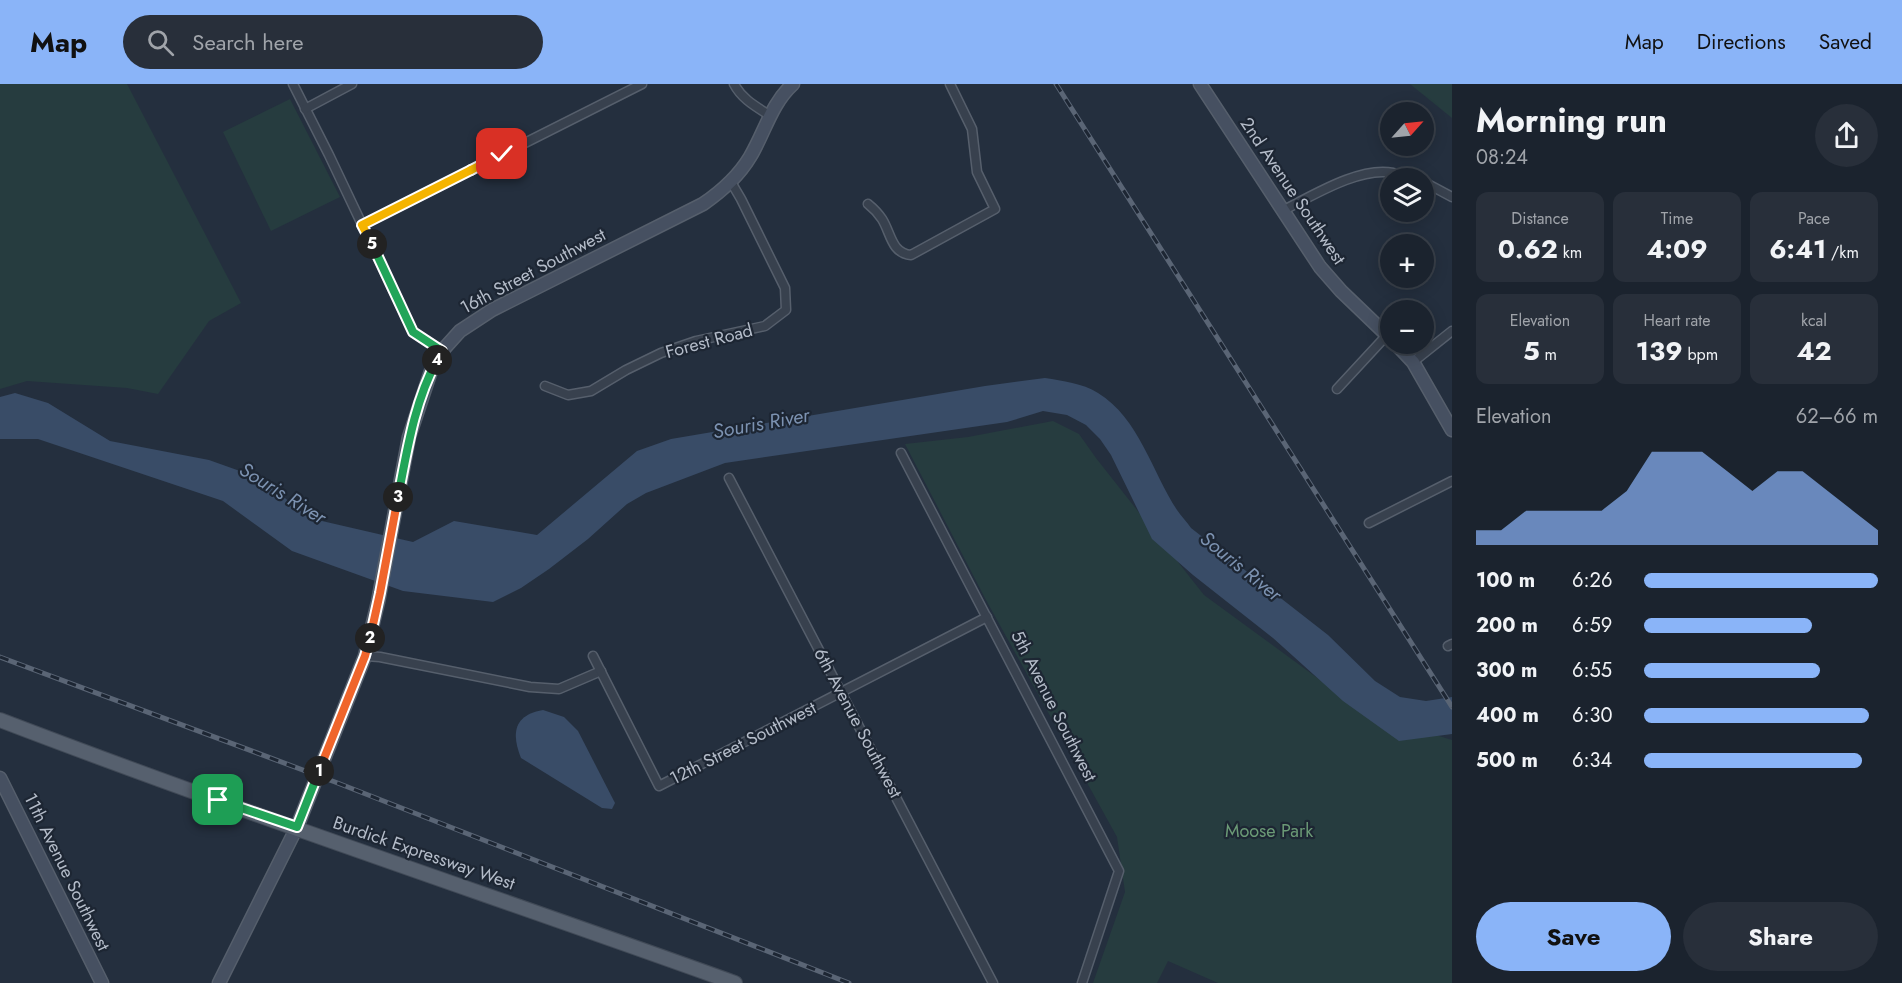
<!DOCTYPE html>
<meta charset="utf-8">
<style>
:root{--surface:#1b232e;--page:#282f3a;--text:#f1f3f6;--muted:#a0a4aa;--line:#39404a;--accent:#8ab4f8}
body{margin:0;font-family:Jost,sans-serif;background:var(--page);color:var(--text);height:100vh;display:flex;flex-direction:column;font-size:22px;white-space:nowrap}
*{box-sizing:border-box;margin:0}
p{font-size:20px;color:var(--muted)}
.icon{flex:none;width:33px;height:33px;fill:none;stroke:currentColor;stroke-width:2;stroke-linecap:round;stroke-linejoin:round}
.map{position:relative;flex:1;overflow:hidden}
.details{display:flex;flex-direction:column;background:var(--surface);width:450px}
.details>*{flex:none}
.needle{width:39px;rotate:63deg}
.controls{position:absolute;left:1380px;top:18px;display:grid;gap:12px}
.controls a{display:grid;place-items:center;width:54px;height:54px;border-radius:50%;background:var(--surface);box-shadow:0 3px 15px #0003,0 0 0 2px var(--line);font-size:30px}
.pin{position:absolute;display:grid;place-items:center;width:51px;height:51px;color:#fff;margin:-26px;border-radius:12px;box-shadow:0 3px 9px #0006}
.km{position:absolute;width:30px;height:30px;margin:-15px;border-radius:50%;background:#222;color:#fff;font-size:16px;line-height:30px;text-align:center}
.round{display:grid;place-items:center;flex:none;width:63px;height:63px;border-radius:32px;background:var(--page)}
.head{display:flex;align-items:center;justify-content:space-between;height:102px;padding:0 24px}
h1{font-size:33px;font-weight:700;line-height:45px}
.stats{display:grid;grid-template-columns:repeat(3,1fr);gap:9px;height:102px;padding:6px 24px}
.stats div{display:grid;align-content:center;border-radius:12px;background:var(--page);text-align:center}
.stats b{font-size:26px;font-weight:700}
.stats small{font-size:16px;font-weight:400}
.stats p{font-size:16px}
.chart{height:168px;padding:12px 24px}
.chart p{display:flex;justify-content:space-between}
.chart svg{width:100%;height:108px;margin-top:6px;fill:var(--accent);opacity:.7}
.primary-button{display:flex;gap:12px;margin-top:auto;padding:12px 24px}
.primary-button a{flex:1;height:69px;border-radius:36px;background:var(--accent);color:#111;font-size:24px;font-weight:700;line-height:69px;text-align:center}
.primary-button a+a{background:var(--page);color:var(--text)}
ul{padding:0 24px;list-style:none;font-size:20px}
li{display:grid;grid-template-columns:96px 72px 1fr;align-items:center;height:45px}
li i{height:15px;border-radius:8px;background:var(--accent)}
header{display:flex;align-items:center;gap:36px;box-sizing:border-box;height:84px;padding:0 30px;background:var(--accent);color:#111}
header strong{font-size:28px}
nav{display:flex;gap:33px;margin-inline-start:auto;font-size:21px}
.search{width:420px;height:54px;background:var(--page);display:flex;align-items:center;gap:15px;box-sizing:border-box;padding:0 21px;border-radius:33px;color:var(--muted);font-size:22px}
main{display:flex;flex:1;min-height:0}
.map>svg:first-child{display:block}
.green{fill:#263c3f}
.water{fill:#394c67}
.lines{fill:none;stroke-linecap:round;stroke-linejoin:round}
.street-casing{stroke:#565f6c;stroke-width:11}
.secondary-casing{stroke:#565f6c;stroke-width:15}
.primary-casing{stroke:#414a57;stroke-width:16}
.street{stroke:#38414e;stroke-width:8}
.secondary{stroke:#465061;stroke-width:12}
.primary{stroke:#56606e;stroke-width:14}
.rail-casing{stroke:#5a6575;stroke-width:5}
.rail{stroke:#1d2633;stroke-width:3;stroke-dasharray:9;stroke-linecap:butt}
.split-1-casing{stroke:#fff;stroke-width:12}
.split-2-casing{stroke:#fff;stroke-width:12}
.split-3-casing{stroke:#fff;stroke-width:12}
.split-4-casing{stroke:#fff;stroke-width:12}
.split-5-casing{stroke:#fff;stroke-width:12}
.split-6-casing{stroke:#fff;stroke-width:12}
.split-7-casing{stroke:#fff;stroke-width:12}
.split-1{stroke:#22a559;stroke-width:8}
.split-2{stroke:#f0652b;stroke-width:8}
.split-3{stroke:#f0652b;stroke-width:8}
.split-4{stroke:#22a559;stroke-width:8}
.split-5{stroke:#22a559;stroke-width:8}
.split-6{stroke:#f5b400;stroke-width:8}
.split-7{stroke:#f5b400;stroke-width:8}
.labels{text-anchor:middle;stroke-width:4.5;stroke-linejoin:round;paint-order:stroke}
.street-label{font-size:18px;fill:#b4bcc9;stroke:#1d2633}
.park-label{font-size:18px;fill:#6b9a76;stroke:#1d2633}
.water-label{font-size:20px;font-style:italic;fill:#7c92b1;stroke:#1d2633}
</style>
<header>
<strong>Map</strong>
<div class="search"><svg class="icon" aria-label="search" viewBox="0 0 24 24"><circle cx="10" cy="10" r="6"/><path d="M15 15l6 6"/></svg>Search here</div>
<nav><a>Map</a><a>Directions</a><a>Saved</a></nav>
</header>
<main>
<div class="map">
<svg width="1452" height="899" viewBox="0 0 1452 899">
<rect width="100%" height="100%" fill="#242f3e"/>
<g class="green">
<path d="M0,0H127L241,219L209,237L158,310L127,304L27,297L0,305Z"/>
<path d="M1410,0H1452V34Z"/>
<path d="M290,15L340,113L271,147L223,48Z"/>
<path d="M1053,337L1079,350L1096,374L1204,511L1365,629L1452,656V899H1218L1168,877L1157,899H1093L1125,808L1117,753L986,516L905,360L968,353Z"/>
</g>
<g class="water">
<path d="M1045,294C1063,297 1082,299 1098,309C1139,334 1152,388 1177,426C1181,432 1187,438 1191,444L1328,551L1375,597L1400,613L1426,617L1452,613V650L1399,657L1343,617L1273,554L1193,491L1152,455L1111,371L1100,355L1086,341L1067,331L1043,327L1007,338L725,379L646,409L627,420L588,455L549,485L521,504L493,518L403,507L292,467L223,417L38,355H0V313L15,309L48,319L110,357L209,376L262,395L309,434L413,458L454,437L537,451L637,367L671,355L985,302Z"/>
<path d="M543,626L564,633L578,647L615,719L612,725L602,724L521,674C511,649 514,631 543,626Z"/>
</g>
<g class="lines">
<defs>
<g id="street">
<path d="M293,0L329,71L413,248L442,267"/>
<path d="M734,0C742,15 755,22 769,31"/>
<path d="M305,25L352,0"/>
<path d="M1424,98L1452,113"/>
<path d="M868,120C873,124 878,129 882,135C891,149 891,169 911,171L995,125L977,88L972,45L950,0"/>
<path d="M1282,127C1312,112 1360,82 1393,89C1399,90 1405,93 1411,94"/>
<path d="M362,141L642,0"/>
<path d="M1413,278L1452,247"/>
<path d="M545,302L568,311L591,307L626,286L661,269L696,257L765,242L786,226L785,204L741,115L731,98"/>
<path d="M1337,305L1387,251"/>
<path d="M901,369L1119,787L1082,899"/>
<path d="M729,394L993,899"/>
<path d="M1369,439L1452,397"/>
<path d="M1448,562L1452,560"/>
<path d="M365,572L380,573L530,603L559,605L601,587"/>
<path d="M593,572L659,702L987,533"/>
</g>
<g id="secondary">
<path d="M1200,0L1320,183L1341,207L1390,254"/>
<path d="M1396,260L1413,278L1452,346"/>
<path d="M0,694L102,899"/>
<path d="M219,899L297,743L365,572L378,518L409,353L431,287L442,267L460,247L492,226L703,120C722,107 738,93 750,73C765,48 771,20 793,0"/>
</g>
<path id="primary" d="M0,636C243,729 490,811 735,899"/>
</defs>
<use href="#street" class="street-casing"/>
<use href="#secondary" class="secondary-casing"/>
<use href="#primary" class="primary-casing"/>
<use href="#street" class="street"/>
<use href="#secondary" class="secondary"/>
<use href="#primary" class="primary"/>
<defs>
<g id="rail">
<path d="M1056,0L1452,623"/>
<path d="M0,573L335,698L849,899"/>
</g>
</defs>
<use href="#rail" class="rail-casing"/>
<use href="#rail" class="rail"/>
</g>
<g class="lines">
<defs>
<path id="split-1" d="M218,716L297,743L319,687"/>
<path id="split-2" d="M319,687L365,572L370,554"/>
<path id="split-3" d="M370,554L380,509L398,413"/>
<path id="split-4" d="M398,413C407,367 414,319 437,276"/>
<path id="split-5" d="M372,160L413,248L442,267L437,276"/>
<path id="split-6" d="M372,160L362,141L471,86"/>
<path id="split-7" d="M471,86L502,70"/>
</defs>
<use href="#split-1" class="split-1-casing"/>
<use href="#split-2" class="split-2-casing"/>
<use href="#split-3" class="split-3-casing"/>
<use href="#split-4" class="split-4-casing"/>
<use href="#split-5" class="split-5-casing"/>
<use href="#split-6" class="split-6-casing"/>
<use href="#split-7" class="split-7-casing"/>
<use href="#split-1" class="split-1"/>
<use href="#split-2" class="split-2"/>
<use href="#split-3" class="split-3"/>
<use href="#split-4" class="split-4"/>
<use href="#split-5" class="split-5"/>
<use href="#split-6" class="split-6"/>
<use href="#split-7" class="split-7"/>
</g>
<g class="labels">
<g class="street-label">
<text transform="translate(1293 107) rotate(56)" y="6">2nd Avenue Southwest</text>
<text transform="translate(533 187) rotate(-28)" y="6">16th Street Southwest</text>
<text transform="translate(709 257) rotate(-15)" y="6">Forest Road</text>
<text transform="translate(1054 622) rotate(63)" y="6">5th Avenue Southwest</text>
<text transform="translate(858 639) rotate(62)" y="6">6th Avenue Southwest</text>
<text transform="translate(743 659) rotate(-27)" y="6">12th Street Southwest</text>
<text transform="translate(424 769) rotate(19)" y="6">Burdick Expressway West</text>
<text transform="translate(67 788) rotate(64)" y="6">11th Avenue Southwest</text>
</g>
<g class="park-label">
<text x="1269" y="753">Moose Park</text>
</g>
<g class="water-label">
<text transform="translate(761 339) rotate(-10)" y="7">Souris River</text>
<text transform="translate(283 409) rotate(32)" y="7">Souris River</text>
<text transform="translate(1241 482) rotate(39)" y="7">Souris River</text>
</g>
</g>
</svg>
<div class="controls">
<a><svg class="needle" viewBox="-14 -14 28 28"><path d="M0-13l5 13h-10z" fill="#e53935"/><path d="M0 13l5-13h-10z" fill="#a0a4aa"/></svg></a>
<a><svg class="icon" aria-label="layers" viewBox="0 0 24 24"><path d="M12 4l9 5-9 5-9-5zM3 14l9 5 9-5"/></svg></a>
<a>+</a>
<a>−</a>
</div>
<div class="pin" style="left:218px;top:716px;background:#1e9e55"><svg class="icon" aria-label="arrive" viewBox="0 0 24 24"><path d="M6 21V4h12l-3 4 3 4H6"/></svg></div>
<div class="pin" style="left:502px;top:70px;background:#d93025"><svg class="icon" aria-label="check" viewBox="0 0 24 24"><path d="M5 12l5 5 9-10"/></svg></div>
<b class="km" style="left:319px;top:687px">1</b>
<b class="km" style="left:370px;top:554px">2</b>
<b class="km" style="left:398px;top:413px">3</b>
<b class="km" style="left:437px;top:276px">4</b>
<b class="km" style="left:372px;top:160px">5</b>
</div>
<section class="details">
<div class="head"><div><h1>Morning run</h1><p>08:24</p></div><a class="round"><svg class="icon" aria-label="share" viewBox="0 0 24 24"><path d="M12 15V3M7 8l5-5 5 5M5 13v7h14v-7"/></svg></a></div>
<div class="stats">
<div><p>Distance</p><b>0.62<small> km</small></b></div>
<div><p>Time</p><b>4:09</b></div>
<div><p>Pace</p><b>6:41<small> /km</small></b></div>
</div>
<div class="stats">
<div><p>Elevation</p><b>5<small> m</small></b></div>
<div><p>Heart rate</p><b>139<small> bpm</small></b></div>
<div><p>kcal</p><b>42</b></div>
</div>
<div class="chart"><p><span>Elevation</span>62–66 m</p>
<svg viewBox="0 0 160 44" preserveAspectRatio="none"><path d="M0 44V38L10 38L20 30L30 30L40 30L50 30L60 22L70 6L80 6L90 6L100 14L110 22L120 14L130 14L140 22L150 30L160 38V44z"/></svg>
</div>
<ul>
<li><b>100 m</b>6:26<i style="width:100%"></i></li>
<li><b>200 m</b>6:59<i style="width:72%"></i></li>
<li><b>300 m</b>6:55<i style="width:75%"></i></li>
<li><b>400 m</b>6:30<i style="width:96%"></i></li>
<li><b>500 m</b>6:34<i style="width:93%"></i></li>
</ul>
<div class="primary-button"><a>Save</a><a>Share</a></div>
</section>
</main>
